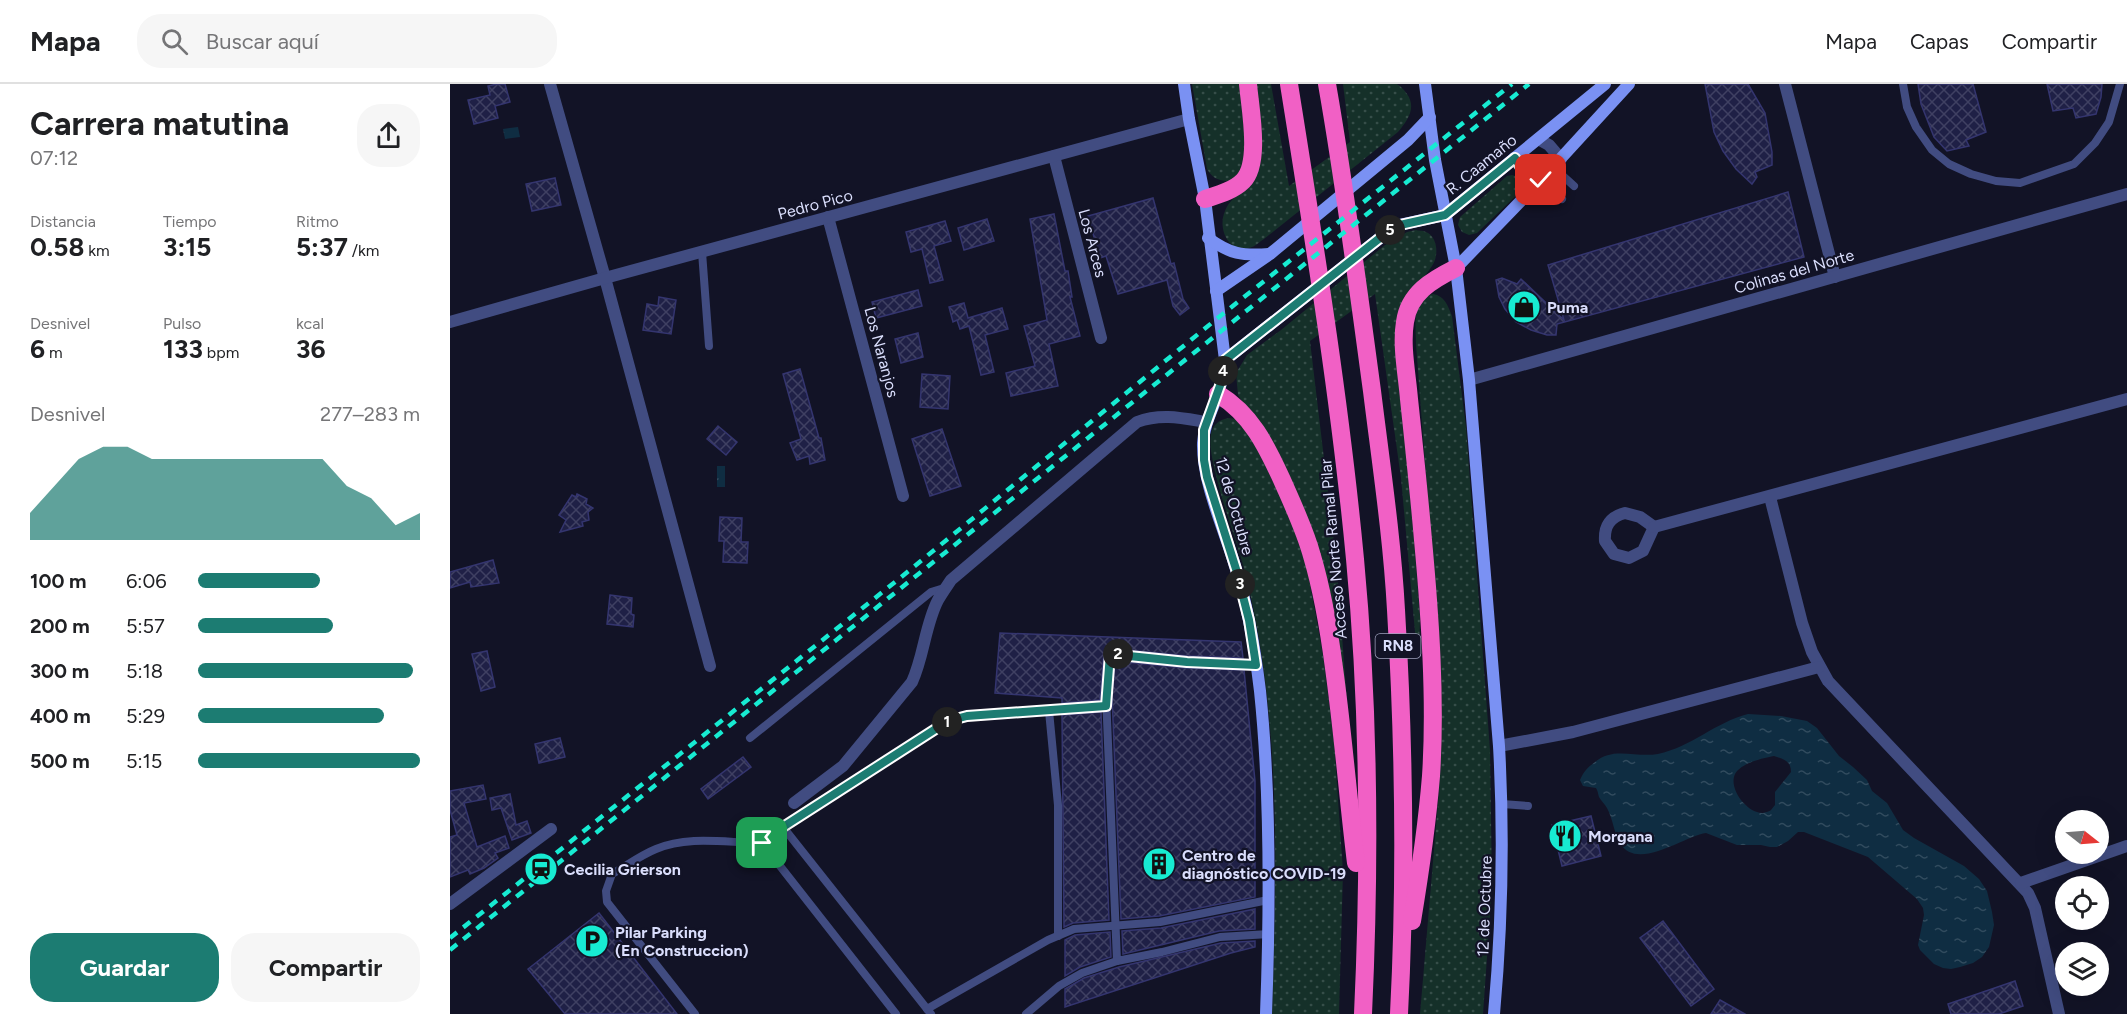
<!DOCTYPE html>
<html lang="es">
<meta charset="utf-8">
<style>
:root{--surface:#fff;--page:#f6f6f6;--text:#202124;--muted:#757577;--line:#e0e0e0;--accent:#1c7c72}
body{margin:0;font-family:Figtree,sans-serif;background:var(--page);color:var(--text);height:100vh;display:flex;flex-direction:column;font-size:22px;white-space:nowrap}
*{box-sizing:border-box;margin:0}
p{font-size:20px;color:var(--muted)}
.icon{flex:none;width:33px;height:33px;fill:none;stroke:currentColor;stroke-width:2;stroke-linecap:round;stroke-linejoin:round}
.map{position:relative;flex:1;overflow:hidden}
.details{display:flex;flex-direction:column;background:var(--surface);width:450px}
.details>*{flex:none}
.needle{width:39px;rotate:107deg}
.buttons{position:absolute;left:1605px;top:726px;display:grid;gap:12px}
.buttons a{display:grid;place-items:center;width:54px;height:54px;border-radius:50%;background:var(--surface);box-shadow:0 6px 24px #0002;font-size:30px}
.pin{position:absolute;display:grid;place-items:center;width:51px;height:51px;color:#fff;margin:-26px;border-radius:12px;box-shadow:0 3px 9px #0006}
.km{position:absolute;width:30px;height:30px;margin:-15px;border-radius:50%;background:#222;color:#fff;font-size:16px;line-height:30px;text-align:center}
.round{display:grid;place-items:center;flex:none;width:63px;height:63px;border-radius:24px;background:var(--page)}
.head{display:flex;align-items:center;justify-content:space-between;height:102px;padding:0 30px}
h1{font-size:33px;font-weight:700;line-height:45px}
.metrics{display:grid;grid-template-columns:repeat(3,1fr);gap:9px;height:102px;padding:6px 30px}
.metrics div{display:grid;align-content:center}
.metrics b{font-size:26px;font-weight:700}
.metrics small{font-size:16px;font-weight:400}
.metrics p{font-size:16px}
.chart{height:168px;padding:12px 30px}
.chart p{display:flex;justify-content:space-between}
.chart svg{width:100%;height:108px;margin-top:6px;fill:var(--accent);opacity:.7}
.action{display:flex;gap:12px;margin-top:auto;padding:12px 30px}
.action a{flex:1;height:69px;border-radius:24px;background:var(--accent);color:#fff;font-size:24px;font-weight:700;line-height:69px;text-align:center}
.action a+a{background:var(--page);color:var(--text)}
ul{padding:0 30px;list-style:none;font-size:20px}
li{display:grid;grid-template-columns:96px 72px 1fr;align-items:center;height:45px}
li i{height:15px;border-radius:8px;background:var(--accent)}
header{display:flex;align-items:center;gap:36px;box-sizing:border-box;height:84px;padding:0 30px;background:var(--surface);border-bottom:2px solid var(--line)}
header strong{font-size:28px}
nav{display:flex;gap:33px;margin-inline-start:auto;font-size:21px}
.search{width:420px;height:54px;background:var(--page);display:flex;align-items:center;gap:15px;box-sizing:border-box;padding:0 21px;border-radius:24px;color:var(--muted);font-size:22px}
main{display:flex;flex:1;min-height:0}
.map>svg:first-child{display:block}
.green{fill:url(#green-dots)}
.water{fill:url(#water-ripples);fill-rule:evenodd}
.building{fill:url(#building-cross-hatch);stroke:#34356f;stroke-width:1.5}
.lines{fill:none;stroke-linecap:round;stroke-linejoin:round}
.lane{stroke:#414c81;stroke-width:8}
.street{stroke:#414c81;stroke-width:12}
.secondary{stroke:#7a91f3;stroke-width:12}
.highway{stroke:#f160c5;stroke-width:18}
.rail{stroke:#17ebd2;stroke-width:4.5;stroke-dasharray:9 8;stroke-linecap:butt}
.route-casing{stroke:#fff;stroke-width:12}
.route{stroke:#1c7c72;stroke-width:8}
.labels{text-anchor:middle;stroke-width:4.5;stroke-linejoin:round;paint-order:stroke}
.shield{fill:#121326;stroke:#9ea1bc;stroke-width:1.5}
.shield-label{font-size:15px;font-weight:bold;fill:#dadefc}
.street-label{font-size:16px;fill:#dadefc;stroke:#121326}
.poi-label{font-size:16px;font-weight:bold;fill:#dadefc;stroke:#121326;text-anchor:start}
</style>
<header>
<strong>Mapa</strong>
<div class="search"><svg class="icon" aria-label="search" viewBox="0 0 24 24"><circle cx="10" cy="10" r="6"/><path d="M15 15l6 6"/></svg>Buscar aquí</div>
<nav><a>Mapa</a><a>Capas</a><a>Compartir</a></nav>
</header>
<main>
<section class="details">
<div class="head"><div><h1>Carrera matutina</h1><p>07:12</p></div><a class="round"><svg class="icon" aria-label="share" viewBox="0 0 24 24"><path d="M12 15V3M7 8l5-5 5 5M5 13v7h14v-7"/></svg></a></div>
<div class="metrics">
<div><p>Distancia</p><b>0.58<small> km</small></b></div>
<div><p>Tiempo</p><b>3:15</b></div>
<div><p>Ritmo</p><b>5:37<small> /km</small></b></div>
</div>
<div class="metrics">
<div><p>Desnivel</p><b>6<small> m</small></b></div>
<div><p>Pulso</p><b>133<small> bpm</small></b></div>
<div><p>kcal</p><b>36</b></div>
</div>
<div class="chart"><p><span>Desnivel</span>277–283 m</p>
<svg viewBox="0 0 160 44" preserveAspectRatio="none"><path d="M0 44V33L10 22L20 11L30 6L40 6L50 11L60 11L70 11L80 11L90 11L100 11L110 11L120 11L130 22L140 27L150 38L160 33V44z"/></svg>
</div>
<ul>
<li><b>100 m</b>6:06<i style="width:55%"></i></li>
<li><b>200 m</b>5:57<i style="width:61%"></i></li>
<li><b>300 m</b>5:18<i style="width:97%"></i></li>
<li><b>400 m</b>5:29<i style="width:84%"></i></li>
<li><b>500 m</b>5:15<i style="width:100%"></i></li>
</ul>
<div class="action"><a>Guardar</a><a>Compartir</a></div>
</section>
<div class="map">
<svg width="1677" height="930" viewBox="0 0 1677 930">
<defs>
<pattern id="green-dots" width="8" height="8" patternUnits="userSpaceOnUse" patternTransform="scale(1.5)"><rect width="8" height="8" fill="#153029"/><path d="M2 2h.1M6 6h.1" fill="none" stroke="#364e49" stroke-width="1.8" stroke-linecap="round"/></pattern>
<pattern id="water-ripples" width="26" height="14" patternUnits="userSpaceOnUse" patternTransform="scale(1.5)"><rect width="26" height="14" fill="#0f2d42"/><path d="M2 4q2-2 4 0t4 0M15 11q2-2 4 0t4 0" fill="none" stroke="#314b5e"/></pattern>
<pattern id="building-cross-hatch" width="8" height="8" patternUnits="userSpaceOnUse" patternTransform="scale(1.5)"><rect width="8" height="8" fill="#1f2046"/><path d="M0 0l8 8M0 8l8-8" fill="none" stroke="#3f4062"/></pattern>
</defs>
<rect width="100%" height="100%" fill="#121326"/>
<g class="green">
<path d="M742,0H791L796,68L793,87L780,97C769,97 763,95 757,85Z"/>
<path d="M804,0H821L839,102L900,58L893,0C903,0 939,0 946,0C950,1 955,7 957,10C967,24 957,37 948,48L814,155C810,157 806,162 802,163C779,172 767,145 775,127C778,118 787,111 794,105Z"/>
<path d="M1062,91L1069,93L1072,99V106L1027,149L1019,151L1012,148L1008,141L1010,133L1057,92Z"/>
<path d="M966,146C969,147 972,146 976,148C988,153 989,172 982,182C975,193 965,202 957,212V368L970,532L969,572L966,559L951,394L925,210L860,257L887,484L898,632L879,510L795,322L788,311L786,289L797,271L831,246L935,161L957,148Z"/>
<path d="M983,210C995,212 998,222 1002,232L1016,343L1040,666L1042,802L1033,930H970L989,707L991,646L979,432L966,260C966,244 961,214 983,210Z"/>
<path d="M778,334L787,335L797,343L838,429L857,483L873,571L884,658L893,787L889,930H822C827,785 831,638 797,496C788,458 772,421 764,383C762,373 759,361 761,351C762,341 769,336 778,334Z"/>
</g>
<g class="water">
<path d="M68,43L70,53L55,55L53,45Z"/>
<rect x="267" y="382" width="8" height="21"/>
<path d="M1298,630L1331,632L1357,637L1367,644L1389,672L1403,683L1417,696L1422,707L1437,719L1453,746L1464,754L1514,782L1529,795L1537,807L1542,828L1544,841L1539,863L1532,873L1523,879L1510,883L1501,885L1493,884L1484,880L1470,866L1468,861L1474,831L1473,824L1467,815L1418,773L1354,748H1348L1338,757L1327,763H1320L1311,761H1287L1256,749C1234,752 1187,788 1170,759C1164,749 1163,735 1157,724C1155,720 1151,717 1149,713C1148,710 1148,707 1146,704L1133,702L1130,696C1134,687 1137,684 1145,678C1164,662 1185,674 1208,670C1241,663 1266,638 1298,630ZM1324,672C1334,675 1341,677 1341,688L1325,708V721L1321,726C1320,727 1314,729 1312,729C1297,729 1278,705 1285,690C1291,679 1313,674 1324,672Z"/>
</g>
<g class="building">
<path d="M47,0H55L60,18L45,22L48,34L24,40L18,16L40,11L38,2Z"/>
<path d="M1255,0H1298L1315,29L1322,68V81L1305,88L1307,93L1302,100L1286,85L1273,67L1264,48Z"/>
<path d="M1468,0H1523L1536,48L1516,56L1519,62L1497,67L1484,53L1471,20Z"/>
<path d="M1597,0H1652L1651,13L1646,30L1626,34L1623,24L1603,27Z"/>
<path d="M105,94L111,121L82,127L76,100Z"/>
<path d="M1338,108L1354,173L1107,240L1106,251H1097L1081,246L1066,238L1055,225L1049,213L1046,196L1052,194L1067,200L1071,195L1114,236L1098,181Z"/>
<path d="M703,114L721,180L724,179L733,215L739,224L730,231L723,222L717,196L668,210L656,172L650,174L638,132Z"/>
<path d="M604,130L615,187H618L622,213H620L630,252L599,260L608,302L561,312L556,289L585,282L574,242L597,236L580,135Z"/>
<path d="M537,135L544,157L514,166L508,144Z"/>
<path d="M495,137L501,157L484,162L493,196L480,199L472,165L461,168L456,148Z"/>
<path d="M468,206L472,222L426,234L422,218Z"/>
<path d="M209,213L226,216L221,250L193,246L197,220L208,222Z"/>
<path d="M514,219L518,234L552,224L558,245L535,251L544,288L531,291L519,242L510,245L507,236L503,238L499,223Z"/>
<path d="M468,249L473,273L451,279L445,255Z"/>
<path d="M350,285L369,354H371L375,376L360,380L359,372L347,376L340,359L351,355L333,290Z"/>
<path d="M472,290L500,292L498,325L470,323Z"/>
<path d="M268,342L287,358L276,371L257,355Z"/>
<path d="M492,345L511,402L480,412L462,355Z"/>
<path d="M127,410L137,415L136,420L143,424L138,428L139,436L132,438L133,442L110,448L116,436L109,431L122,411L126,413Z"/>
<path d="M270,433L292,434L291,458H298L297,479L273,478L274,457H269Z"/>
<path d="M43,476L49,499L21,503L20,498L0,504V488Z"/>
<path d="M160,511L182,514L181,530L184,531L183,543L157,540Z"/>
<path d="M550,549L791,558L793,574L737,572L658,564L654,569L650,616L612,619V614L545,609Z"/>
<path d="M37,567L45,603L31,607L22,570Z"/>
<path d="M665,577L736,584L794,586L805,697V813L709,832L671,835L662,611Z"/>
<path d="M651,628L659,836L623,839L614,843L612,631Z"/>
<path d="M110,654L115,673L89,679L85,660Z"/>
<path d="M293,673L301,683L258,715L251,705Z"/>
<path d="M33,701L36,715L14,719L27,763L55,752L59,764L45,769L48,774L34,784L20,790L18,786L0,793V753L7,751L0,726V707Z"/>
<path d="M60,710L66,741L77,737L81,749L62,756L51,724L42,726L40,714Z"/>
<path d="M1141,732L1151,772L1112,782L1102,741Z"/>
<path d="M805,825V845L769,847L673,870L672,847L711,844Z"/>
<path d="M149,829L227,930H115L78,885Z"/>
<path d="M1213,837L1264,905L1241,922L1190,854Z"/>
<path d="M660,848L661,873L630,883L615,892V856L625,851Z"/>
<path d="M805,857V863L781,869L615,923V905L634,894L669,883L771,859Z"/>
<path d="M1565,897L1573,922L1549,930H1501L1498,920Z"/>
<path d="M1270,916L1295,930H1261Z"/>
</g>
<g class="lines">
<g class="lane">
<path d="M1453,0L1457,23L1466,43L1482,66L1499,80L1521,90L1546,97L1570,99L1624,80L1645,59L1659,38L1670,0"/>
<path d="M1103,83L1124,102"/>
<path d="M1091,96L1112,115"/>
<path d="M252,168L259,262"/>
<path d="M806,581L737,578L660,570L656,611L667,877L712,868L770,853L819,850"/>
<path d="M599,627L608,721V852"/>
<path d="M300,654L481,508L494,504"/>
<path d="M1052,720L1078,722"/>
<path d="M333,743L481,930"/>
<path d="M312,759L446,930"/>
<path d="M477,925L598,856L624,845L710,838L818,816"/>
<path d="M245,930L157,818L156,807L162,790C176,782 191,771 206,765C239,751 277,759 312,759L333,743L498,637L517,632L656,622"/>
<path d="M576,930L609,902L632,889L667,877"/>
</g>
<g class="street">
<path d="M100,0L155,194L260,582"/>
<path d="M1335,0L1385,193"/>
<path d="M1088,55L1099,61L1111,75"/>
<path d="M604,72L651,254"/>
<path d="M1064,74L1079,95L1086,101"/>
<path d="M378,133L453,412"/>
<path d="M0,238L155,194L739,35"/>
<path d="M1019,296L1677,110"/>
<path d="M1320,413L1352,539L1362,568L1378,597L1578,809L1585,824L1609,930"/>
<path d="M1175,429L1190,433L1204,443L1193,467L1179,474L1164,470L1155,457C1154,442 1160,433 1175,429Z"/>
<path d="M1204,443L1677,315"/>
<path d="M1049,662L1123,648L1369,583"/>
<path d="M344,719L393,682L462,598C474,572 475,541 488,516C492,509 497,502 501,496L687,338C711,329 732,334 756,338"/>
<path d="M1571,799L1677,762"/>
<path d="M0,820L101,745"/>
</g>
<g class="secondary">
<path d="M734,0L739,35L755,115L775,276C774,287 772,297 769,307C763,325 754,340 753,359C752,398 774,444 785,482C798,522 805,565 810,607C821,713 820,824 816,930"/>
<path d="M975,0L985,76L1006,184L1019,296L1049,662C1054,751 1052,841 1044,930"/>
<path d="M758,154C780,170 792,172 819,170"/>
<path d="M1006,184L1091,96L1179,0"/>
<path d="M766,207L820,170L958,56L980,33"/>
<path d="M775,276L940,146L949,141L995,131L1155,0"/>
</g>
<g class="highway">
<path d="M839,0C864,157 890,316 905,475C919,623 920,781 913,930"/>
<path d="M877,0C895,102 908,204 922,307C931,380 942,453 946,526C954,660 956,796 949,930"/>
<path d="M755,115C767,111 783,107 793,97C811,79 800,24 798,0"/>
<path d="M768,310C801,330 816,361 832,396C843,421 855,446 862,472C873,509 879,546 884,584C893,649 898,714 906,779"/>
<path d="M962,837C970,789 977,741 981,692C986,616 980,532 973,456C969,409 964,362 959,315C957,290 951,262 955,238C959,209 982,196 1006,184"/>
</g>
<g class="rail">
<path d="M0,854L450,494L769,233L1062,0"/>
<path d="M0,866L1079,0"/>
</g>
</g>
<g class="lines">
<defs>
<path id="route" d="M312,759L333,743L498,637L517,632L656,622L660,570L737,578L806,581L799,536L786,485L757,393L754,376V346L772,296L775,276L940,146L950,141L995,131L1065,74L1078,95L1086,101L1091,96"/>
</defs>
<use href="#route" class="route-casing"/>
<use href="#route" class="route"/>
</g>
<defs>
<symbol id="shop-disc" viewBox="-11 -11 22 22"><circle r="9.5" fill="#17ebd2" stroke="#121326"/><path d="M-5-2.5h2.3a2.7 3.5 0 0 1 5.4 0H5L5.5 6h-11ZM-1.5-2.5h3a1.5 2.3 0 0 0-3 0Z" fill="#111"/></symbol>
<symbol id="restaurant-disc" viewBox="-11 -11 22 22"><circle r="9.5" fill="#17ebd2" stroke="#121326"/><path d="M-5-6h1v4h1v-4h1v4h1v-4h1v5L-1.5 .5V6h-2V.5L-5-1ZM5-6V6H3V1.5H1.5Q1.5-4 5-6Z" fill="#111"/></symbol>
<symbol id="building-disc" viewBox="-11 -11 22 22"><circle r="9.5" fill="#17ebd2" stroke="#121326"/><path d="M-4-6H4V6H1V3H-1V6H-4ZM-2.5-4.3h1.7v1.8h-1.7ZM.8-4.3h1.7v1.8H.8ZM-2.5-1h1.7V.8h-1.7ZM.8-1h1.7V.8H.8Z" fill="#111"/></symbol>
<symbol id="station-disc" viewBox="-11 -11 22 22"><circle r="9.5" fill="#17ebd2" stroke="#121326"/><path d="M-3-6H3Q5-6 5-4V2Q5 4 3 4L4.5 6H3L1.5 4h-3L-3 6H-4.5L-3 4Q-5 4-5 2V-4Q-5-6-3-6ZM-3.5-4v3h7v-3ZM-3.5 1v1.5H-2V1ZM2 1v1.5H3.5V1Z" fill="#111"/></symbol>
<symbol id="parking-disc" viewBox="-11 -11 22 22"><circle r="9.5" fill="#17ebd2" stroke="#121326"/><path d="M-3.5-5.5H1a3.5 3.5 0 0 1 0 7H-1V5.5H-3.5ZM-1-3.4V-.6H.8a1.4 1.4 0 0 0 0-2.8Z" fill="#111"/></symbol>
</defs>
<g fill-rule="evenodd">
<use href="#shop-disc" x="1055" y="204" width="38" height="38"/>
<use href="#restaurant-disc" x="1096" y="733" width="38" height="38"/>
<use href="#building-disc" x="690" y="761" width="38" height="38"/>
<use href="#station-disc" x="72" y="766" width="38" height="38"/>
<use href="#parking-disc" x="123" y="838" width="38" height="38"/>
</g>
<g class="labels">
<rect class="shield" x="925.5" y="550" width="45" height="24" rx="4.5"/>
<g class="shield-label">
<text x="948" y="567">RN8</text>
</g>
<g class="street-label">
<text transform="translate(1031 80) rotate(-39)" y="6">R. Caamaño</text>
<text transform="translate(365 120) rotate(-15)" y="6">Pedro Pico</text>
<text transform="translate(643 159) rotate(75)" y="6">Los Arces</text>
<text transform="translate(1344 187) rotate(-16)" y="6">Colinas del Norte</text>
<text transform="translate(432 268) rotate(75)" y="6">Los Naranjos</text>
<text transform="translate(785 422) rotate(74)" y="6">12 de Octubre</text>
<text transform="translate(883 465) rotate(-95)" y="6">Acceso Norte Ramal Pilar</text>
<text transform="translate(1034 822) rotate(-88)" y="6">12 de Octubre</text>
</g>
<g class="poi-label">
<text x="1097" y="229">Puma</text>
<text x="1138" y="758">Morgana</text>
<text x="732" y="777">Centro de<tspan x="732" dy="18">diagnóstico COVID-19</tspan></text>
<text x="114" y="791">Cecilia Grierson</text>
<text x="165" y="854">Pilar Parking<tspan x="165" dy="18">(En Construccion)</tspan></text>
</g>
</g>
</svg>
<div class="buttons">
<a><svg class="needle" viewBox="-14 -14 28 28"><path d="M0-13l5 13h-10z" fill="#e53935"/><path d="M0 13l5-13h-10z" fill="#757577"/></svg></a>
<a><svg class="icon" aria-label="locate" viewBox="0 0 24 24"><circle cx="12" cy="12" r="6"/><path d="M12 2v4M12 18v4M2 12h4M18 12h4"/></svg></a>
<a><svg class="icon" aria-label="layers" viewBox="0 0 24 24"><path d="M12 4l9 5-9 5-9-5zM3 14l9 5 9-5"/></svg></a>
</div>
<div class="pin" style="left:312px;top:759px;background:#1e9e55"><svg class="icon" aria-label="arrive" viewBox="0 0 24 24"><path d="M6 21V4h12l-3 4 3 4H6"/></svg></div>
<div class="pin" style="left:1091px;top:96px;background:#d93025"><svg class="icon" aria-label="check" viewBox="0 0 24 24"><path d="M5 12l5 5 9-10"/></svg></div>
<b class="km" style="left:497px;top:638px">1</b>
<b class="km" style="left:668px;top:570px">2</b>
<b class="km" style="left:790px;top:500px">3</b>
<b class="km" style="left:773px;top:287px">4</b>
<b class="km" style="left:940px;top:146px">5</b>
</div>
</main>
